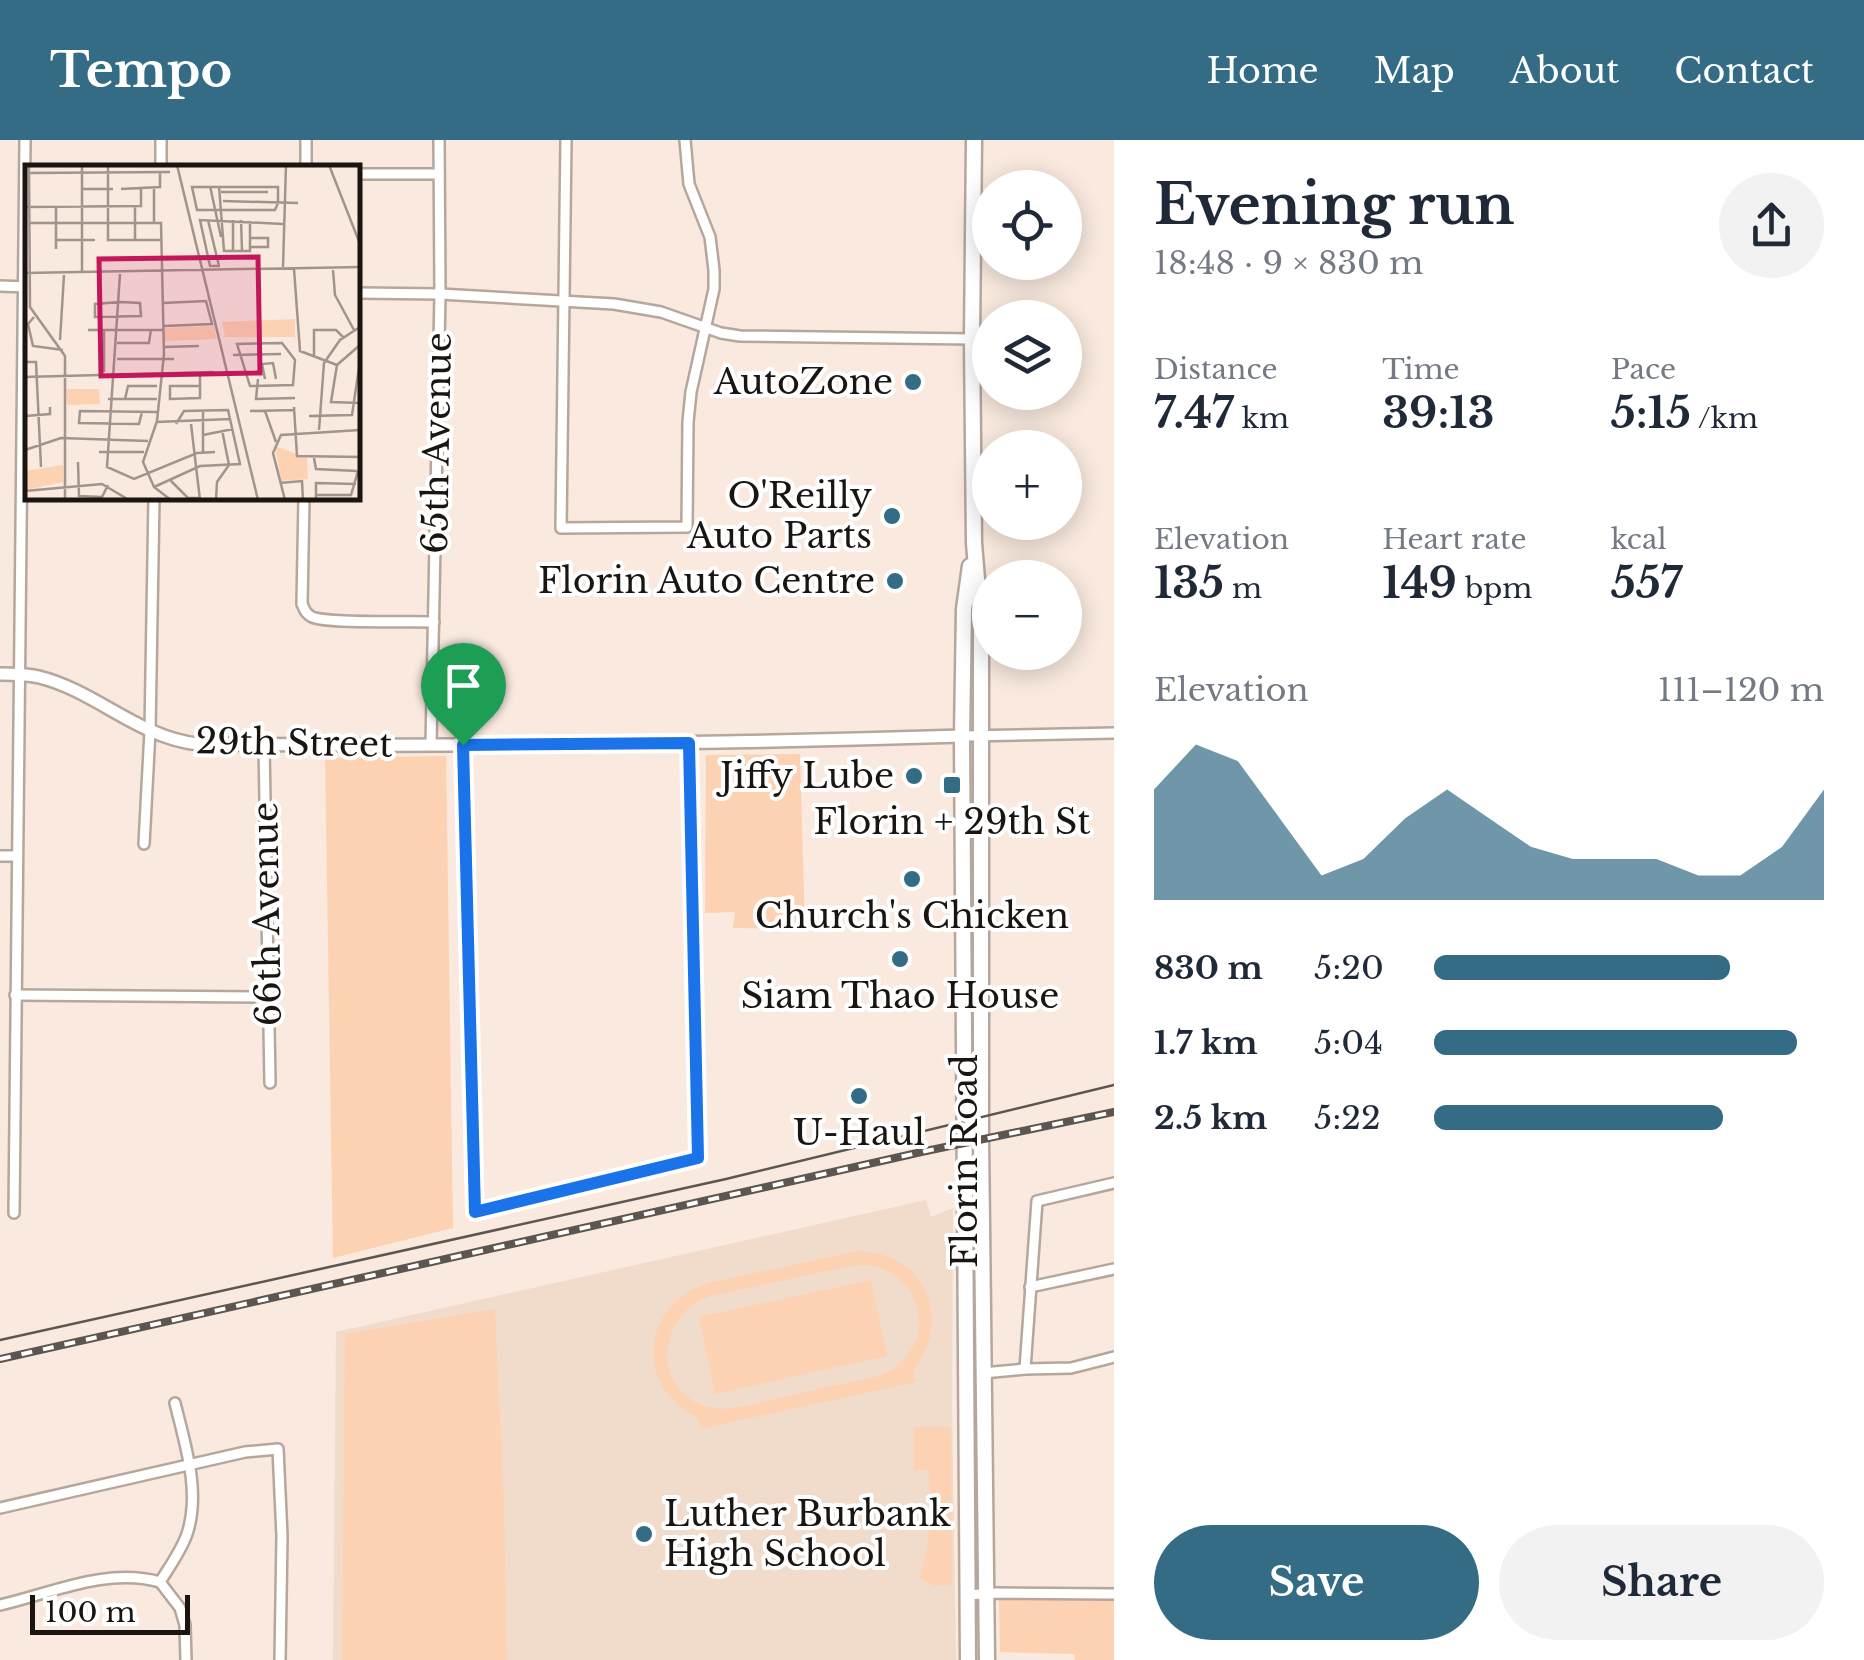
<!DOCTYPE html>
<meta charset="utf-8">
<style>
:root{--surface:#fff;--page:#f2f2f3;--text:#1f2937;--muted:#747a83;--accent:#346c86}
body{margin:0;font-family:"Libre Baskerville",serif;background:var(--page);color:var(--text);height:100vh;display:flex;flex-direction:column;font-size:38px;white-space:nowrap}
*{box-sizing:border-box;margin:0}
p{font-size:32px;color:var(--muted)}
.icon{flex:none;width:55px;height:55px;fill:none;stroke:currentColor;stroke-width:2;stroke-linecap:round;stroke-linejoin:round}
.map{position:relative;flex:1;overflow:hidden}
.panel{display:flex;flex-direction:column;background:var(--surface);width:750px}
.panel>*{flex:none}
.buttons{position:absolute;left:972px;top:30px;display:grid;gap:20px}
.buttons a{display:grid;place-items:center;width:110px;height:110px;border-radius:50%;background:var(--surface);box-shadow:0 5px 25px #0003;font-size:50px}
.scale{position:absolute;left:30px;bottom:25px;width:160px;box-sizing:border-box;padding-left:10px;border:5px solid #1a1511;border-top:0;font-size:28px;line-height:35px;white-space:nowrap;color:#1a1511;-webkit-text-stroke:8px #fff;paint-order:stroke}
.pin{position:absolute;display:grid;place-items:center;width:85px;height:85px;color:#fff;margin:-102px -42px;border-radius:50% 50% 50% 0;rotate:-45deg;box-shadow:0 0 10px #0007}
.pin .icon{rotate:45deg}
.round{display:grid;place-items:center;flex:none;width:105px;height:105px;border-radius:52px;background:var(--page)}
.headline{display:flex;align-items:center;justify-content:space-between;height:170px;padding:0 40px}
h1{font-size:55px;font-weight:700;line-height:75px}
.stats{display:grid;grid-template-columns:repeat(3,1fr);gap:15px;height:170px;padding:10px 40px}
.stats div{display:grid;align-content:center}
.stats b{font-size:42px;font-weight:700}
.stats small{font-size:28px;font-weight:400}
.stats p{font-size:28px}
.chart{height:280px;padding:20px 40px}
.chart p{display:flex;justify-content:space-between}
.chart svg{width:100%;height:180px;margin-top:10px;fill:var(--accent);opacity:.7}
.action{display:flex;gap:20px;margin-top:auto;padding:20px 40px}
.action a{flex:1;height:115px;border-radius:60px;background:var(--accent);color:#fff;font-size:40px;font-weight:700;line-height:115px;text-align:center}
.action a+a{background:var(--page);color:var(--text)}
ul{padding:0 40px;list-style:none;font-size:32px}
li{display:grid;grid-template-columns:160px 120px 1fr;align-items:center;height:75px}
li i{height:25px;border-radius:12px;background:var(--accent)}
header{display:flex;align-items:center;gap:60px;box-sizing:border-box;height:140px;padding:0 50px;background:var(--accent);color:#fff}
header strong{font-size:48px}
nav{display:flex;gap:55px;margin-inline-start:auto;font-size:35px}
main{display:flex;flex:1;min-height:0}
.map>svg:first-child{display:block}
.built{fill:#f1dbcb}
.green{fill:#fdd2b2;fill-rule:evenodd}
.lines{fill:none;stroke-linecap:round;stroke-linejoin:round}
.street-casing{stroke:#b6a79d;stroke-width:14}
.secondary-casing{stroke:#b6a79d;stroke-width:16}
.primary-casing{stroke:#b6a79d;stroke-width:19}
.street{stroke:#fff;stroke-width:9}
.secondary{stroke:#fff;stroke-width:11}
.primary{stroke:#fff;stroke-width:14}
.tram{stroke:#5d554f;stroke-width:2.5}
.rail-casing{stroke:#5d554f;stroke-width:8}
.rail{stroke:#fff;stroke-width:4;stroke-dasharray:11;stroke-linecap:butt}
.route-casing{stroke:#fff;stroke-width:20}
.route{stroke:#1a73e8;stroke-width:12}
.poi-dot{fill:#346c86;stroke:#fff;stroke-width:4}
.labels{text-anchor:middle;stroke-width:8;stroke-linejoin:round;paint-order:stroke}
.poi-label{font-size:35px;fill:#1a1511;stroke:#fff;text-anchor:end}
.street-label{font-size:35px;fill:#1a1511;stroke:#fff}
.inset-road{fill:none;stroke:#a0948c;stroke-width:2.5}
.view{fill:#c2185b;fill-opacity:0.15;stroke:#c2185b;stroke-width:5}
.inset-edge{fill:none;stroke:#1a1511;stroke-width:5}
</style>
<header>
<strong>Tempo</strong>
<nav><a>Home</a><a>Map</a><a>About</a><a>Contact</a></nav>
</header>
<main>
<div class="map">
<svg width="1114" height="1520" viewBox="0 0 1114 1520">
<rect width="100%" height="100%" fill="#f9e9de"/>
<path class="built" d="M926,1060L931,1077L953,1068L952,1267L956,1520H333L336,1192Z"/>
<g class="green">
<path d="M800,614L805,789L733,788L735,772L705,773L706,615Z"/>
<path d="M446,616L453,1088L333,1118L325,618Z"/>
<path d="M858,1111C924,1112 954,1179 913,1230L916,1242L700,1289L698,1278C633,1246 641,1165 708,1143ZM868,1125C932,1136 937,1218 875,1237C841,1244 808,1251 775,1259C756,1263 734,1271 714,1268C651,1258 653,1175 711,1156L850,1126Z"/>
<path d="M871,1140L887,1216L715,1254L699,1177Z"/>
<path d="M495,1169L504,1364L507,1520H342L345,1194Z"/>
<path d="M914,1287H951L952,1444C939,1447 931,1447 920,1438C930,1401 933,1368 928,1330H914Z"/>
<path d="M1011,1456L1114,1459V1520H1075L1074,1514L1000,1512L999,1459Z"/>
</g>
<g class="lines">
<defs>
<g id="street">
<path d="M566,0L561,388L687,387L688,282L691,252L714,149V130L710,97L689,44L685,0"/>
<path d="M161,28V0"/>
<path d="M306,28V0"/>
<path d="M358,34H439"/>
<path d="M0,146L28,147"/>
<path d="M358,153L440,154L614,164L661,172L721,193L740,196L972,199"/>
<path d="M304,358L302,464C305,470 305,473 312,477C328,484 411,481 434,482"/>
<path d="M962,596L1114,593"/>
<path d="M264,605L270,943"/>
<path d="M431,605L440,154L439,0"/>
<path d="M463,605L475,1072L698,1018L689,603"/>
<path d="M144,704L150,591L154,358"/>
<path d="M0,716H17"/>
<path d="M15,855L269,857"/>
<path d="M14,1073L25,0"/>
<path d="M1030,1147L1114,1129"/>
<path d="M1025,1229L1037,1061L1114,1043"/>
<path d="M983,1233L1025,1229L1071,1228L1114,1217"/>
<path d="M0,1368L245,1312L278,1309L282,1396L280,1520"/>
<path d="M160,1442C170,1426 181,1411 187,1394C201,1352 185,1304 175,1263"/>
<path d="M160,1442L180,1468L185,1485L186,1520"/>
<path d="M967,1455L997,1453L1113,1454"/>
<path d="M0,1465C52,1453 107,1427 160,1442"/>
</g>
<path id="secondary" d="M0,534C13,534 26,534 39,537C96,551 139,598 198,604C453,607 707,604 962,596"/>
<g id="primary">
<path d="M974,0L972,199L974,403L981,487V999L987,1520"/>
<path d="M968,1520L962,596L964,469L970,426"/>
</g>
</defs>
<use href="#street" class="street-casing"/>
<use href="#secondary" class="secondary-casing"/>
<use href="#primary" class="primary-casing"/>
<use href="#street" class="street"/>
<use href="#secondary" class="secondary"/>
<use href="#primary" class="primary"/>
<path class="tram" d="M0,1200L726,1039L1114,945"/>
<defs>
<path id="rail" d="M0,1219L926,1011L1114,972"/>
</defs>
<use href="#rail" class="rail-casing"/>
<use href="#rail" class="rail"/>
</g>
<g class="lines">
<defs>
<path id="route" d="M689,603L698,1018L475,1072L463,605Z"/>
</defs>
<use href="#route" class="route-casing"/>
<use href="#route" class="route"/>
</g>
<g class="poi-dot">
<circle cx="913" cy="242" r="10"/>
<circle cx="892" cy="376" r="10"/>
<circle cx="895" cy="441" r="10"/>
<circle cx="914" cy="636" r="10"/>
<rect x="942" y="635" width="20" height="20" rx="5"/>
<circle cx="912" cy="739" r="10"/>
<circle cx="900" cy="819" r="10"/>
<circle cx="859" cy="956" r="10"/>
<circle cx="644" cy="1394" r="10"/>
</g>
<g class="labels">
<g class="poi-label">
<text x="893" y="254">AutoZone</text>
<text x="872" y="368">O'Reilly<tspan x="872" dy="40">Auto Parts</tspan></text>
<text x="875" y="453">Florin Auto Centre</text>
<text x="894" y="648">Jiffy Lube</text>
<text x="952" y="694" text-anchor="middle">Florin + 29th St</text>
<text x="912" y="788" text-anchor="middle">Church's Chicken</text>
<text x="900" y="868" text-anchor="middle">Siam Thao House</text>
<text x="859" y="1005" text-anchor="middle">U-Haul</text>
<text x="664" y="1386" text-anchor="start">Luther Burbank<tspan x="664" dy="40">High School</tspan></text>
</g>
<g class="street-label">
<text transform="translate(437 303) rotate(-89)" y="12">65th Avenue</text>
<text transform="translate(294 603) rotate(1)" y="12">29th Street</text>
<text transform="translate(267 774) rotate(-91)" y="12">66th Avenue</text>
<text transform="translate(965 1021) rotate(-90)" y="12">Florin Road</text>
</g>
</g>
<g transform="translate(25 25)">
<rect width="335" height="335" fill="#f9e9de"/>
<path d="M270,154V177L269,172H200L197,157ZM189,161L192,174L140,176V163ZM41,224H74L75,239L42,240ZM250,281L282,293L283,314L256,316ZM38,300V317L0,325V306Z" fill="#fdd2b2"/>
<path class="inset-road" d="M4,0L5,142L40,191V335M57,0V107M83,0V75H136M152,0L233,335M304,0L335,79M4,8L145,7M185,21L196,72M194,21L199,86H225V56M167,22H253V38L250,45H172ZM57,24H88M96,24L135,22V7M196,27H243M198,36L273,38M31,41V84M110,41V75M0,42L116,41V24M183,55L194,101M208,55V86M216,55L217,86M4,58H129M129,58H136L139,189L132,256L118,297L129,322L146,335M129,58V22M225,73H243V82H226M31,75H70M195,101H185L175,55L258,59M258,102L261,0M269,104L275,186L312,200M308,105L310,130L329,165M0,108L335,102M95,109L82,302L109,314L172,288L190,287M95,137L115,138L116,151L70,152V139ZM138,138L181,136L187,159L139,161M9,152L3,159L8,181L38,185M63,165H139M79,165V207M35,175L39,110M92,178H124L126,164M257,178L270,195L268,220L225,221L212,179ZM335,180L312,200L306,237L335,238M139,182L174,181M208,190L256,189M289,192V165H311L318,172M92,194H149M0,197H11L16,302M175,207V233L145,234V221H175M0,212L188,207M233,214L231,234L270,233M240,214L237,199L248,198L251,214M83,234H132M100,234L103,221H132M269,242L272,291L335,292M178,245V287M225,246L270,245M240,246L251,277M117,247L114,259L54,258L55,246L132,247M0,251L25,249V242M284,251L327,250L335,196M131,257L206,254M166,259L175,335M294,265L299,198L315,175L335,162M178,270L208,264M0,285L36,273L123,276M74,287H119M289,293L291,304L332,306M53,297L54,331L77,332L83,320M146,316L163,333H175M255,318L277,316L278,335M129,322L175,301L215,299L203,245L159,246L151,259M0,326L77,319L104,335M291,330H326L333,306M191,335L192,317L204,300L197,265M260,335L248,288L256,270L335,265M291,335V318L331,319"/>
<path class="view" d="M233,92L235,208L76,211L74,94Z"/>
<rect width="335" height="335" class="inset-edge"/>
</g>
</svg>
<div class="buttons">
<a><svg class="icon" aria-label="locate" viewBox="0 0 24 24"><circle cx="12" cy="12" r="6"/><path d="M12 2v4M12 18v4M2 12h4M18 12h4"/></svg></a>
<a><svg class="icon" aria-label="layers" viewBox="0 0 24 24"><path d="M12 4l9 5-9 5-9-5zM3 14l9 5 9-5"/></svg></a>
<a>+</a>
<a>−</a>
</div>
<div class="scale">100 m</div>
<div class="pin" style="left:463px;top:605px;background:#1e9e55"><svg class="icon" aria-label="arrive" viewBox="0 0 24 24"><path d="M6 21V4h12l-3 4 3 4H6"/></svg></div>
</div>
<section class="panel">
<div class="headline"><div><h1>Evening run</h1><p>18:48 · 9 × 830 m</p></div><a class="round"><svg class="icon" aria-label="share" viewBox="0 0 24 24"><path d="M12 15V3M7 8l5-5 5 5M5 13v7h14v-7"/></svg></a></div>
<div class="stats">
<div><p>Distance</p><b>7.47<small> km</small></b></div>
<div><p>Time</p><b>39:13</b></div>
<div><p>Pace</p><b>5:15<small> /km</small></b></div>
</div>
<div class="stats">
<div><p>Elevation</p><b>135<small> m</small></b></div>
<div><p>Heart rate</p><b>149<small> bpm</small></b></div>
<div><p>kcal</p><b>557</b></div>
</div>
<div class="chart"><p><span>Elevation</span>111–120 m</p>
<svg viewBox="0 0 160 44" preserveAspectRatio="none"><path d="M0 44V17L10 6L20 10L30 24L40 38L50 34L60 24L70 17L80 24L90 31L100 34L110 34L120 34L130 38L140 38L150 31L160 17V44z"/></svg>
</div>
<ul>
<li><b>830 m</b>5:20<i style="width:76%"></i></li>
<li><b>1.7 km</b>5:04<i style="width:93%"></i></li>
<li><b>2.5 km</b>5:22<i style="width:74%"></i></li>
</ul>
<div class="action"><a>Save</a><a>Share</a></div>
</section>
</main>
